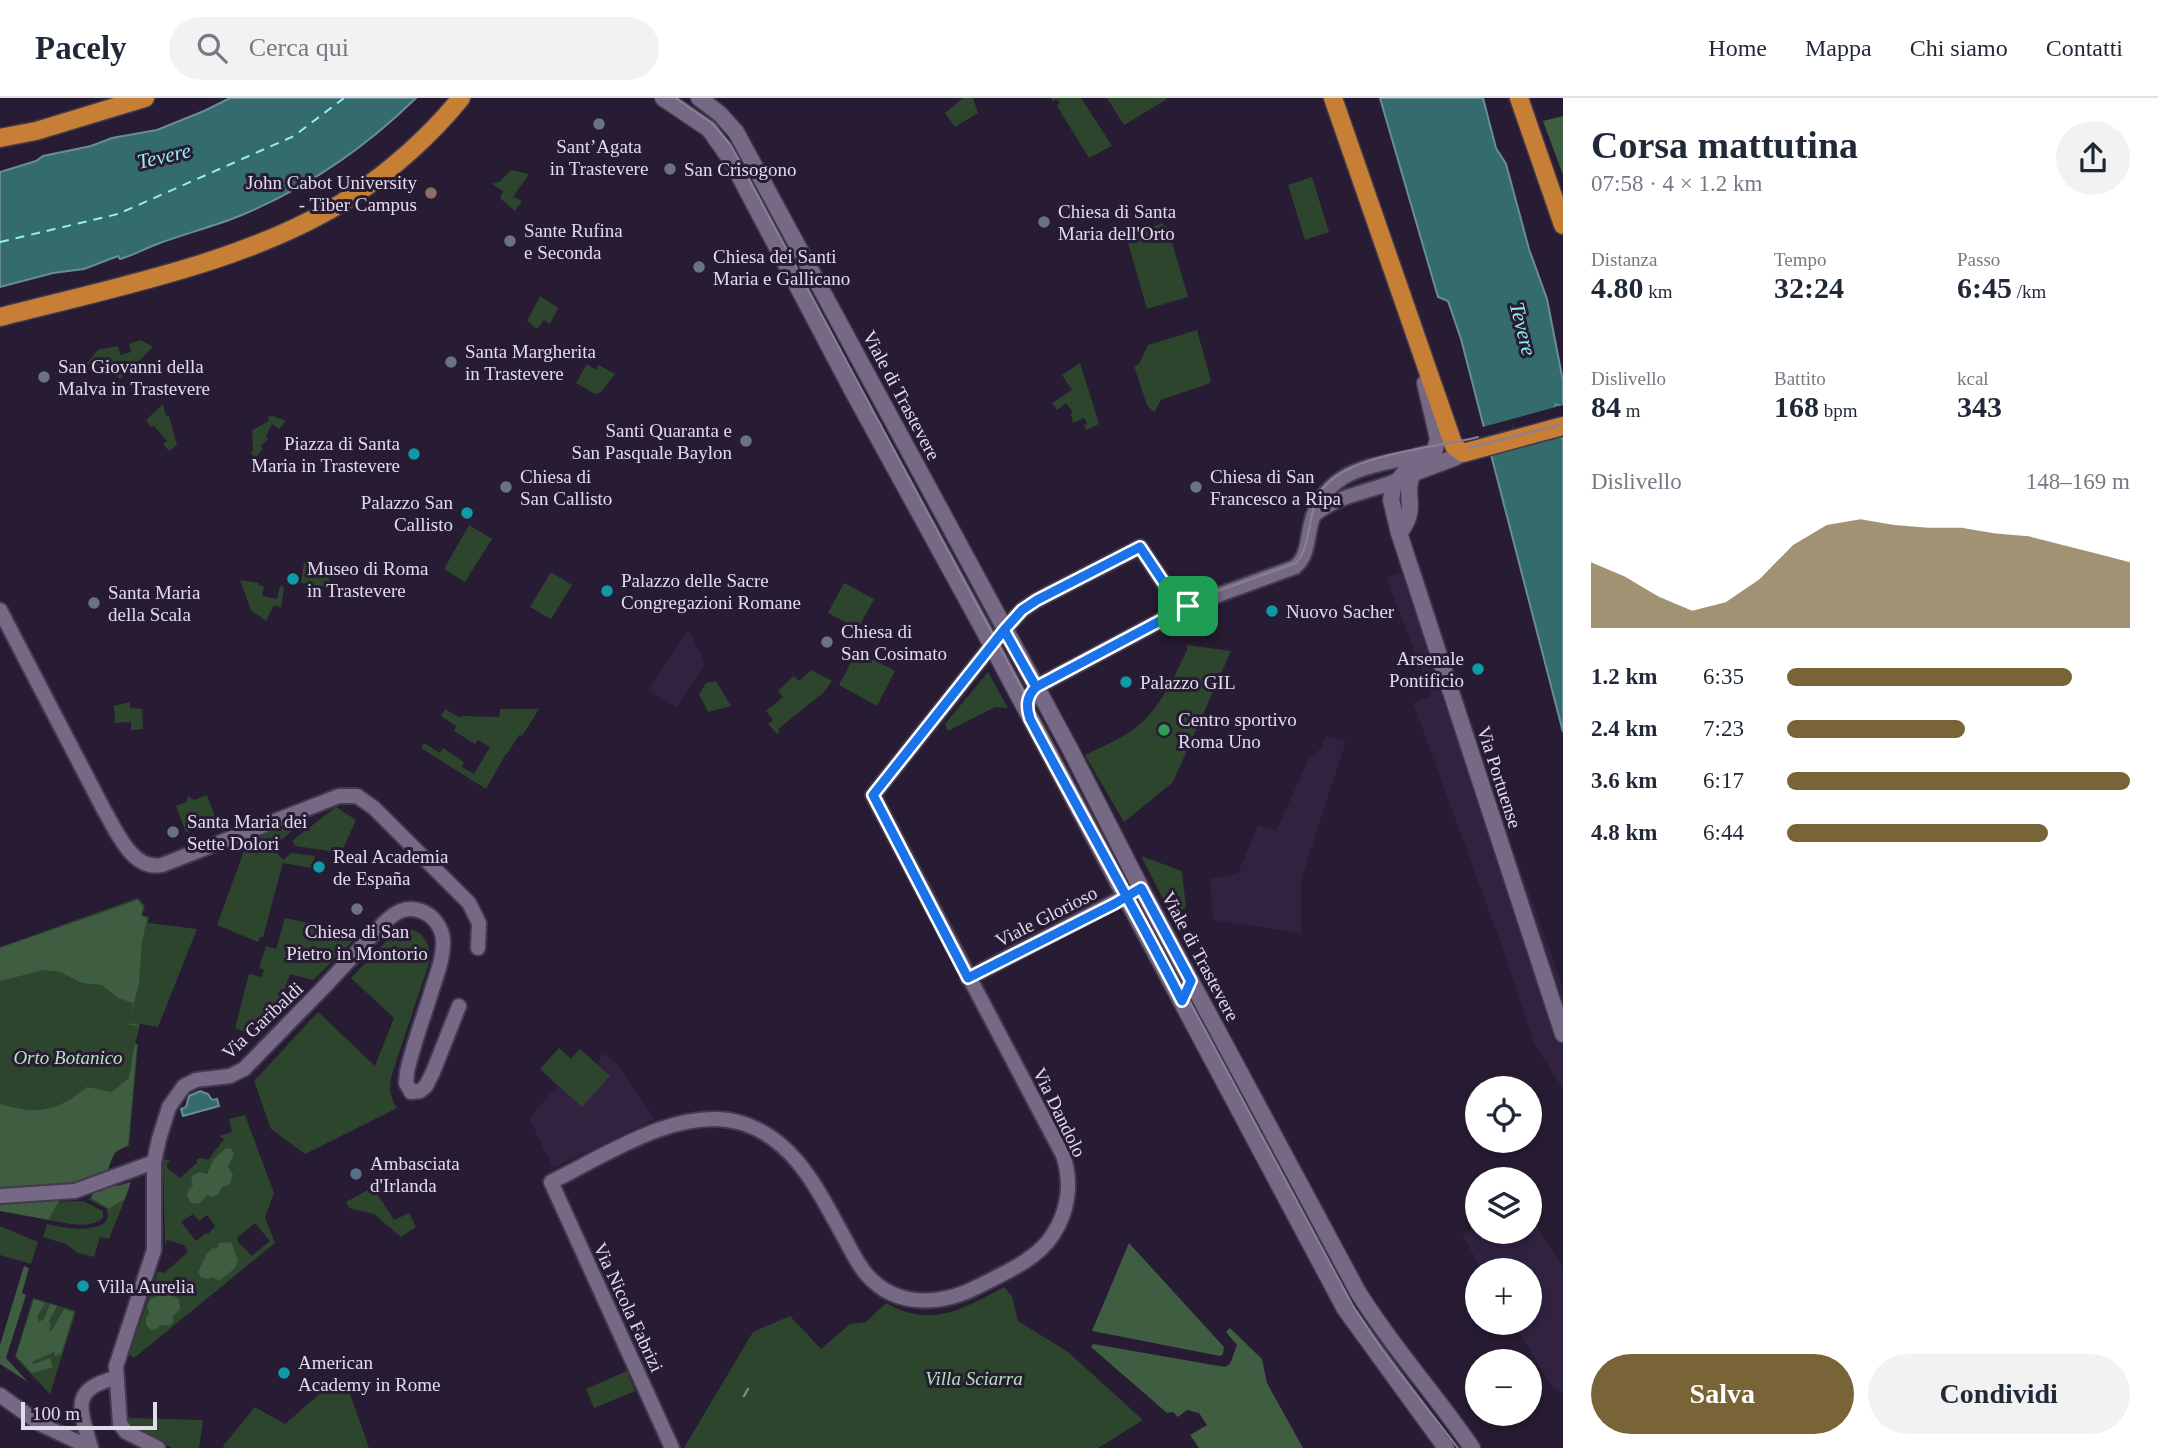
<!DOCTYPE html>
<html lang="it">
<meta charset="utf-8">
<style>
:root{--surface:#fff;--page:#f2f2f3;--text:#1f2937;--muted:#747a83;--line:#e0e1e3;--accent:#796437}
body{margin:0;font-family:"Times New Roman",serif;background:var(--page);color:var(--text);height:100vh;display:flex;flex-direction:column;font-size:26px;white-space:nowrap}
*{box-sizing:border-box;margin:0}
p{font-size:23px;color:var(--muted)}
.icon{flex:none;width:38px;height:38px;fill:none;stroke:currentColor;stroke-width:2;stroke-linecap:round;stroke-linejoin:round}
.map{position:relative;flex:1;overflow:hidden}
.sheet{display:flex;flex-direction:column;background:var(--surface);width:595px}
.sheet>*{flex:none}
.controls{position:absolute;left:1465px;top:978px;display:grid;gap:14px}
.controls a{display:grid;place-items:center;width:77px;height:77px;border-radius:50%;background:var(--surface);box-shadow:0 4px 10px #0003;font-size:35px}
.scale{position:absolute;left:21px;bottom:18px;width:136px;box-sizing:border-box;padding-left:7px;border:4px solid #e2dbeb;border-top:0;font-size:19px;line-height:24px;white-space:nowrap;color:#e2dbeb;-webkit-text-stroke:5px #271c33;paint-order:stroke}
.pin{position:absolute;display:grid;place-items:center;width:60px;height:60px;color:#fff;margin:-30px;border-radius:14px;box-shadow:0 4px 10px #0006}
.round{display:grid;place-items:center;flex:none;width:74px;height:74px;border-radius:37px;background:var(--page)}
.summary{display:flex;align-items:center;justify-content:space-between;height:119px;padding:0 28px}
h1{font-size:38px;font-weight:600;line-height:52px}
.stats{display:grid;grid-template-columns:repeat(3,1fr);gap:10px;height:119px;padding:7px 28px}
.stats div{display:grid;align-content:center}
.stats b{font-size:30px;font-weight:600}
.stats small{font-size:19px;font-weight:400}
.stats p{font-size:19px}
.chart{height:196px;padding:14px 28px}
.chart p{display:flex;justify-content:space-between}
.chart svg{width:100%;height:126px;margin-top:7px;fill:var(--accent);opacity:.7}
.primary-button{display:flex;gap:14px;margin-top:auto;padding:14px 28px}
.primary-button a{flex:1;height:80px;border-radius:42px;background:var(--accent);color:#fff;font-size:28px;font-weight:600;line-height:80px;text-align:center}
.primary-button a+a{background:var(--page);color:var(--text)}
ul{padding:0 28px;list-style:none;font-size:23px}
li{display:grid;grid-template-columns:112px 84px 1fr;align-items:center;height:52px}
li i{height:18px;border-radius:9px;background:var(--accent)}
header{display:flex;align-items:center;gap:42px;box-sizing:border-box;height:98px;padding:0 35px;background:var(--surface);border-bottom:2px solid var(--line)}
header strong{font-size:33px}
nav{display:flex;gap:38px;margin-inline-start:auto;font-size:24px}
.search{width:490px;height:63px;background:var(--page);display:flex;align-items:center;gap:18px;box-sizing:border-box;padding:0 24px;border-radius:38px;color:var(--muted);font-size:26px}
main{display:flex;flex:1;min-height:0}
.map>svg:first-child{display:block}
.built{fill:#312240}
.green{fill:#2d452d;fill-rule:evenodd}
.forest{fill:#3f5d40}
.water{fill:#346c6e;stroke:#688d94;stroke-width:2}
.pier{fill:#271c33}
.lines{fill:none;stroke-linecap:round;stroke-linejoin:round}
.stream{stroke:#688d94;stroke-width:2.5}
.ferry{stroke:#92f0f4;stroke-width:2;stroke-dasharray:9 7;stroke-linecap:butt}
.tertiary-casing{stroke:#42394c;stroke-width:18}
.secondary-casing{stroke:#42394c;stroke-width:19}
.primary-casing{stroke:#42394c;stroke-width:21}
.tertiary{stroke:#766985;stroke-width:14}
.secondary{stroke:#766985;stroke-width:16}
.primary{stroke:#c77f36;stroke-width:18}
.tram{stroke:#898094;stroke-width:2}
.route-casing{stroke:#fff;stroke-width:14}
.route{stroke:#1a73e8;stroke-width:9}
.worship-dot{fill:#6b7280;stroke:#271c33;stroke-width:2.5}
.education-dot{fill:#8d6e63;stroke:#271c33;stroke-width:2.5}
.culture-dot{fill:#0f9aa8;stroke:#271c33;stroke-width:2.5}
.leisure-dot{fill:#2e9e5b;stroke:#271c33;stroke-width:2.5}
.service-dot{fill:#5c6f8a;stroke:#271c33;stroke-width:2.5}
.labels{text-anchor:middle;stroke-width:6;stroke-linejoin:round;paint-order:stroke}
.poi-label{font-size:19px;fill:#e2dbeb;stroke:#271c33;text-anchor:start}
.street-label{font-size:19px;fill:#e2dbeb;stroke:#271c33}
.park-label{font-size:19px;font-style:italic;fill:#b1e5b1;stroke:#271c33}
.water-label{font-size:21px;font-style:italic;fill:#92f0f4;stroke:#271c33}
</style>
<header>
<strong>Pacely</strong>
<div class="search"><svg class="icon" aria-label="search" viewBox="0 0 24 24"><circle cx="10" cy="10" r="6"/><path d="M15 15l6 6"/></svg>Cerca qui</div>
<nav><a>Home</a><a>Mappa</a><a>Chi siamo</a><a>Contatti</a></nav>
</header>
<main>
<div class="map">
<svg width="1563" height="1350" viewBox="0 0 1563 1350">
<rect width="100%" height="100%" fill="#271c33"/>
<g class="built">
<path d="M1420,465L1502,718L1563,890V991L1534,946L1506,860L1413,605L1432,598L1386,480Z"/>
<path d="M688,531L705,565L677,610L649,592Z"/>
<path d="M1326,637L1346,643L1301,782V835L1213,822L1210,781L1238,775L1258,727L1276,733L1309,660L1321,650Z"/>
<path d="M559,950L571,961L580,951L596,966L605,955L620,969L655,1021L553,1070L529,1020L557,988L540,971Z"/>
<path d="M1530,1117L1563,1170V1295L1553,1290L1513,1225H1530V1172H1482L1462,1137L1477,1128V1134H1530Z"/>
</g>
<g class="green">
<path d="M963,0H973L978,15L955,29L945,15Z"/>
<path d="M1051,0H1081L1112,48L1089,60L1057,8L1060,5L1056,1L1053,3Z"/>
<path d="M1107,0H1166L1167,1L1124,27Z"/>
<path d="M511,72L529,76L513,99L522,103L515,113L500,100L503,93L492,86L499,84Z"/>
<path d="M1312,79L1329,134L1305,142L1288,87Z"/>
<path d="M1162,125L1168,131L1188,199L1147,211L1128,145L1133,138Z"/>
<path d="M540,198L558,210L550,226L544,222L537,231L527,223Z"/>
<path d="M1197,232L1211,283L1208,286L1161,302L1154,314L1147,307L1134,268L1139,266L1148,247Z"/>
<path d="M141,242L153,249L120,281L110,271L100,279L87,265L98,252L118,248L120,257L131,254L129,246Z"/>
<path d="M1080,265L1099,326L1086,332L1084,327L1087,325L1084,320L1073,325L1071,316L1073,314L1066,305L1057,312L1052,305L1072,292L1062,277Z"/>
<path d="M587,266L596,272L599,267L615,276L601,294L595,296L576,285Z"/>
<path d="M163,306L166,318H169L177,347L169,353L163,346L167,343L154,328L151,329L146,322Z"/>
<path d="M273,318L286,323L279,331L272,326L266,338L268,341L261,348L263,351L256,359L251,356L253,352L252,332L269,323L268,319Z"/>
<path d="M469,427L492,441L465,484L444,471Z"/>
<path d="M304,465L331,470L328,489L301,485Z"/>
<path d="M551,474L572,487L551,521L530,509Z"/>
<path d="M240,482L259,485L258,487L264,488L262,498L277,501L280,488L284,489L281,510L274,507L266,523L251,512Z"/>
<path d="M844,485L874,501L858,531L828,515Z"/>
<path d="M1187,547L1231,553L1173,684L1124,724L1085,657C1103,648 1124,640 1139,627C1162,607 1174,579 1187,552Z"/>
<path d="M857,553L895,573L877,608L839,587Z"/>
<path d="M811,572L832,583L823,595L778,631L780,634L777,636L768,626L773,622L766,613L783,599L778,593L794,578L799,583Z"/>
<path d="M988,574L1008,610L995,609L948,633L945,626Z"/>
<path d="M716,583L731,608L708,614L699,596L706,585Z"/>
<path d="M130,604V610L142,611L143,631L131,632V624L115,625L114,608Z"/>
<path d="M445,611L460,620L461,618L499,619L500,611H539L522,638L519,637L507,656H506L486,691L421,650L424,645L440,655L443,650L464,664L462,669L474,676L490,649L478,642L475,646L454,633L456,628L441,618Z"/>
<path d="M207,697L216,721L186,734L176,708L186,704L188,698L194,702Z"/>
<path d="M336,709L356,722L341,755L296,748L292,743Z"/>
<path d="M309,720L272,749L283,762L291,755L315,758L312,770L283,765L263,839H260L258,844L217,827L244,753L261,737Z"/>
<path d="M1141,758L1182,773L1186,809L1172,818Z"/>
<path d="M138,800L145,808L142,817L149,819L148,825L197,831L158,929L140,926L135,945L138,946L129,1048L118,1051L110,1064L0,1042V849Z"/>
<path d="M285,820L322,828L320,833C331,836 346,845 354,842L313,882L290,876L274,922L261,936L256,932L251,936L235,930L249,876L262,879L264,872L259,870L266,848L276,851Z"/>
<path d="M403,831C422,830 430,844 430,862L392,976C389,989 389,998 397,1010L305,1056L271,1031L254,983L318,914L375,968L394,920L351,880L395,834Z"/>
<path d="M559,950L571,961L580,951L610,978L582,1009L540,971Z"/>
<path d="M245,1017L274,1095L265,1120L275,1145L134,1260L129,1256L158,1173L164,1175L188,1154L184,1147L167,1142L165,1148L163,1061L171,1063L167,1065V1070L180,1080L197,1065V1061L202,1060L208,1062L224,1041L219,1038L232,1034L229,1021ZM193,1116L199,1123L207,1117L215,1128L208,1136L206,1135L196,1143L181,1124ZM255,1125L270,1143L252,1158L237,1143L238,1139Z"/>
<path d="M373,1089L394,1122L409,1115L416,1129L401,1139L374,1116L349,1110L346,1104Z"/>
<path d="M91,1100L109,1111L125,1101L109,1141L100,1139L94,1159L78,1155L66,1146L43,1139L47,1126C67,1130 86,1135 105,1125L108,1118L107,1111L88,1101Z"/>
<path d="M83,1103L103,1113V1120C88,1132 67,1125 49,1122L56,1104Z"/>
<path d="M0,1128L38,1144L31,1166L0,1157Z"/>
<path d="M1004,1189L1012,1198L1018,1223L1068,1254L1143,1322L1098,1350H684L753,1234L790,1218L821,1251L850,1226L866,1224L886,1205C931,1231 963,1211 1004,1189Z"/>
<path d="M33,1200L76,1213L50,1296L15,1259Z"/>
<path d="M627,1273L635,1293L594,1310L586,1291Z"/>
<path d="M339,1279L350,1296L369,1350H224L223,1348L255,1309L285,1326Z"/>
<path d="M128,1320L203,1322L199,1350H172L128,1326Z"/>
</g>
<g class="forest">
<path d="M1563,18V77L1543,23Z"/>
<path d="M138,802L143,809L141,818L147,820L142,844L139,885L129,925L139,927L135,946L137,947L128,1047L114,1055L105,1080C74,1090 62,1091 49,1122L0,1113V1006C38,1017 57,1014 87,989L112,994L129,980L138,928L129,927L133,905L118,900L102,887L82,885L60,874L44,872L0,883V850Z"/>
<path d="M226,1050L231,1051L234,1056L228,1069L233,1077L230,1086L221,1090L219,1096L213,1099L207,1097L199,1106L191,1105L187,1098L189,1091L193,1088L191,1083L193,1077L200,1074L207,1076L214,1061Z"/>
<path d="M112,1084L117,1088L131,1084L125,1101L109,1111L91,1100C94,1090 103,1087 112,1084Z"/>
<path d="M231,1144L238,1162L235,1170L219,1183L212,1179L207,1181L201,1179L198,1174L207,1155L213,1150L217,1151L219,1145Z"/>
<path d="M1129,1145L1224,1249L1223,1256L1220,1258L1092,1233Z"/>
<path d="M24,1168L29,1170L22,1195L26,1197L6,1260L28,1284L0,1266V1247Z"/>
<path d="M160,1188H166L171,1192V1196L179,1202L180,1211L173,1218V1224L169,1228L161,1227L157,1231L151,1232L146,1227V1221L149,1215L147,1207L152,1200L156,1199V1193Z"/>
<path d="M34,1201L45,1205L37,1219L39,1224L44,1221L50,1206L57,1208L49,1223L51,1228L49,1234L52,1232L64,1211L74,1214L61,1256L55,1258L54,1254L32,1264L33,1266L50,1260L53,1269L32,1275L16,1258Z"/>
<path d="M1230,1230L1262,1261L1267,1285L1303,1350H1199L1190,1337L1207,1327L1199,1315L1187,1312L1178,1319L1173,1314L1167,1315L1091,1249L1093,1246L1225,1269L1230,1266L1237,1247L1226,1234Z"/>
</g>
<g class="water">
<path d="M230,0H416C366,49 306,90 242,117C215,128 187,135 160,145C146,150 134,157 120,161L118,158L84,171L53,175L0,189V74L36,63L43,58L91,48L112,40L157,32L204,13Z"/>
<path d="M1380,0H1483L1496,50L1506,66L1529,151L1547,201L1563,283V316L1561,308L1556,306L1554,313L1563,344V634L1461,241L1448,203L1438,199Z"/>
<path d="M200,993L208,996L212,1002L217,1001L219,1008L183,1018L181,1011L186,1009L189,998Z"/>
</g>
<path class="pier" d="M1563,307V319L1558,311V313L1563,338L1519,349L1512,324L1517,350L1487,357L1479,330Z"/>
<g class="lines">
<path class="stream" d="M744,1298L748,1291"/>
<path class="ferry" d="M0,144L118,116L294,38L344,0"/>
<defs>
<g id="tertiary">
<path d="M1313,418C1338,396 1368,395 1398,382"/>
<path d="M0,512L104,712C116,732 132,773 162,767L339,698H357L374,710L469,805L479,825L478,850"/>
<path d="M1036,589L1188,508L1295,469C1307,459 1307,444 1310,430C1322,371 1368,369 1418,358"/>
<path d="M968,880L1141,790"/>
<path d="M0,1098L75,1093L154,1064"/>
<path d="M0,1297L40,1326L91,1350"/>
<path d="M91,1350C81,1313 68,1291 116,1280"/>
<path d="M158,1350L126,1334L120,1326L116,1268L154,1152V1064L159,1041L169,1009L184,988L196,982L230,978L244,971L325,888L383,826C394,815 405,807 421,813C433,817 442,829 443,842C444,860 436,878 431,895C423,921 413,947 407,974L406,985L411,994L420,993L426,988L433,974L459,908"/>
<path d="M672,1350L551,1084C604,1058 678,1008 738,1024C795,1039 819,1095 845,1141C852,1154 858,1167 867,1177C897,1211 943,1207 979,1188C1004,1175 1036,1162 1052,1138C1069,1113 1072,1084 1063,1057L873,697L1004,532L1022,512L1037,502L1140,449L1174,500L1188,508"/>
</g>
<g id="secondary">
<path d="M663,0L709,31L731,62L852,292L984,533L1345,1211L1446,1350"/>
<path d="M699,0L720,16L736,34L1069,649L1141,790L1358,1194C1392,1249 1436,1297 1472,1350"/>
<path d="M1425,285L1438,341L1434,354L1418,358L1393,389L1391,402L1399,435L1563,936"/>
<path d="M1403,379L1454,360L1463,355"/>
<path d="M1399,435C1420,410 1402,397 1413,375"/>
</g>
<g id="primary">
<path d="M1333,0L1454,348L1463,355L1563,328"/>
<path d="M1519,0L1563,127"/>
<path d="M0,40L36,33L145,0"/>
<path d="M0,219C112,190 253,163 351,99C391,73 431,37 461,0"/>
</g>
</defs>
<use href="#tertiary" class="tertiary-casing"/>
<use href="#secondary" class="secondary-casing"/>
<use href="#primary" class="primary-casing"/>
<use href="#tertiary" class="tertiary"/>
<use href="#secondary" class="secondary"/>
<use href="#primary" class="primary"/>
<g class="tram">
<path d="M676,0L713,26L730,46L1353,1208L1383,1253L1458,1350"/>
<path d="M1468,350L1563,326"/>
<path d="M1034,612L1036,589L1052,573L1171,510L1296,465C1312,447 1307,416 1320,395C1345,354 1434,351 1478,339"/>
</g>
</g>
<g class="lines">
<defs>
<path id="route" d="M1188,508L1036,589L1004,532L873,697L968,880L1114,806L1141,790L1191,883L1182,903C1133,808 1080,715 1030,621C1026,608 1026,599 1036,589L1004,532L1022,512L1037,502L1140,449L1174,500L1188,508"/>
</defs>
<use href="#route" class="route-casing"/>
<use href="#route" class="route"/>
</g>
<g class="worship-dot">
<circle cx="599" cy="26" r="7"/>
<circle cx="670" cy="71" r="7"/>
<circle cx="1044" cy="124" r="7"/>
<circle cx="510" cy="143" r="7"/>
<circle cx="699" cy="169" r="7"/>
<circle cx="451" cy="264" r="7"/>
<circle cx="44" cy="279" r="7"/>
<circle cx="746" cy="343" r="7"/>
<circle cx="506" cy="389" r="7"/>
<circle cx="1196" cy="389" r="7"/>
<circle cx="94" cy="505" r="7"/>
<circle cx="827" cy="544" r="7"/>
<circle cx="173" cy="734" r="7"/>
<circle cx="357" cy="811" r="7"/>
</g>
<circle class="education-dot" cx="431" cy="95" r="7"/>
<g class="culture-dot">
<circle cx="414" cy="356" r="7"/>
<circle cx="467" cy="415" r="7"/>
<circle cx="293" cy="481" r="7"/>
<circle cx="607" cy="493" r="7"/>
<circle cx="1272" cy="513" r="7"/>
<circle cx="1478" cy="571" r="7"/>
<circle cx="1126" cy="584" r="7"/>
<circle cx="319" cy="769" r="7"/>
<circle cx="83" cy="1188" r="7"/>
<circle cx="284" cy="1275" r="7"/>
</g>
<circle class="leisure-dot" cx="1164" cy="632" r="7"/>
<circle class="service-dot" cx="356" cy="1076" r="7"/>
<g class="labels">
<g class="poi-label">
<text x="599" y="55" text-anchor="middle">Sant’Agata<tspan x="599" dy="22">in Trastevere</tspan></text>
<text x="684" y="78">San Crisogono</text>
<text x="417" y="91" text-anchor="end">John Cabot University<tspan x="417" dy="22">- Tiber Campus</tspan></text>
<text x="1058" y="120">Chiesa di Santa<tspan x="1058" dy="22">Maria dell'Orto</tspan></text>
<text x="524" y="139">Sante Rufina<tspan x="524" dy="22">e Seconda</tspan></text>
<text x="713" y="165">Chiesa dei Santi<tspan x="713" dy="22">Maria e Gallicano</tspan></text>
<text x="465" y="260">Santa Margherita<tspan x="465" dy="22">in Trastevere</tspan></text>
<text x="58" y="275">San Giovanni della<tspan x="58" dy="22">Malva in Trastevere</tspan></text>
<text x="732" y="339" text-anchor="end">Santi Quaranta e<tspan x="732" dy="22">San Pasquale Baylon</tspan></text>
<text x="400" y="352" text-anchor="end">Piazza di Santa<tspan x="400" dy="22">Maria in Trastevere</tspan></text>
<text x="520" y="385">Chiesa di<tspan x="520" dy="22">San Callisto</tspan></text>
<text x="1210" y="385">Chiesa di San<tspan x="1210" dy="22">Francesco a Ripa</tspan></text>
<text x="453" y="411" text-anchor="end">Palazzo San<tspan x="453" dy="22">Callisto</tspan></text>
<text x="307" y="477">Museo di Roma<tspan x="307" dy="22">in Trastevere</tspan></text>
<text x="621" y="489">Palazzo delle Sacre<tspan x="621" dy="22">Congregazioni Romane</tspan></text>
<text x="108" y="501">Santa Maria<tspan x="108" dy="22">della Scala</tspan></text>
<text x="1286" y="520">Nuovo Sacher</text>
<text x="841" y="540">Chiesa di<tspan x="841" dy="22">San Cosimato</tspan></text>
<text x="1464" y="567" text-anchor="end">Arsenale<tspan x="1464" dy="22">Pontificio</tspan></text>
<text x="1140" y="591">Palazzo GIL</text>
<text x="1178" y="628">Centro sportivo<tspan x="1178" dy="22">Roma Uno</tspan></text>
<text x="187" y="730">Santa Maria dei<tspan x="187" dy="22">Sette Dolori</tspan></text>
<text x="333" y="765">Real Academia<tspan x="333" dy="22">de España</tspan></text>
<text x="357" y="840" text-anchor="middle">Chiesa di San<tspan x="357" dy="22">Pietro in Montorio</tspan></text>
<text x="370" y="1072">Ambasciata<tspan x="370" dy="22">d'Irlanda</tspan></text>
<text x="97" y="1195">Villa Aurelia</text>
<text x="298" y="1271">American<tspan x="298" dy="22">Academy in Rome</tspan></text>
</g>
<g class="street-label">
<text transform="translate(902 297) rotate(62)" y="7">Viale di Trastevere</text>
<text transform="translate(1500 679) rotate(72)" y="7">Via Portuense</text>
<text transform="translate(1046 818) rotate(-27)" y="7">Viale Glorioso</text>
<text transform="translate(1201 858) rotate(62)" y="7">Viale di Trastevere</text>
<text transform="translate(262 922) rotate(-43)" y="7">Via Garibaldi</text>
<text transform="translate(1060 1014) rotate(64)" y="7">Via Dandolo</text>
<text transform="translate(629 1209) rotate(65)" y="7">Via Nicola Fabrizi</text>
</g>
<g class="park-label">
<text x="68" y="966">Orto Botanico</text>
<text x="974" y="1287">Villa Sciarra</text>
</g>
<g class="water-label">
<text transform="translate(164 58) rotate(-13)" y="7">Tevere</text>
<text transform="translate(1523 231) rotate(76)" y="7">Tevere</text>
</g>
</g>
</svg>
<div class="controls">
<a><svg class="icon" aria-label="locate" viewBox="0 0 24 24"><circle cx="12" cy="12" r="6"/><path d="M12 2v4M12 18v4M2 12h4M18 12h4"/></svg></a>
<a><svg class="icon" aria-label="layers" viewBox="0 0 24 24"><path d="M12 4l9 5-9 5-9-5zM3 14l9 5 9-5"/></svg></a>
<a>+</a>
<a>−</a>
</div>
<div class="scale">100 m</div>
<div class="pin" style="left:1188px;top:508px;background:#1e9e55"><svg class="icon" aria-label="arrive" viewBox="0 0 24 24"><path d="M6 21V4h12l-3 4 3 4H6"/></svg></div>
</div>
<section class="sheet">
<div class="summary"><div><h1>Corsa mattutina</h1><p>07:58 · 4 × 1.2 km</p></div><a class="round"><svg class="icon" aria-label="share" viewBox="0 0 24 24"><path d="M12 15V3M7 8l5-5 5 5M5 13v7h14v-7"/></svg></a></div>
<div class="stats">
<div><p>Distanza</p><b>4.80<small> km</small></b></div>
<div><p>Tempo</p><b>32:24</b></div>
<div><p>Passo</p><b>6:45<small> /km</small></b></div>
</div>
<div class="stats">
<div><p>Dislivello</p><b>84<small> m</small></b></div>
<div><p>Battito</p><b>168<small> bpm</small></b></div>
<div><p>kcal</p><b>343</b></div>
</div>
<div class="chart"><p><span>Dislivello</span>148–169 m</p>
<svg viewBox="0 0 160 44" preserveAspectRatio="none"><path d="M0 44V21L10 26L20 33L30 38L40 35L50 27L60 15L70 8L80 6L90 8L100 9L110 9L120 11L130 12L140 15L150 18L160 21V44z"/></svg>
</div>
<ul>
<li><b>1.2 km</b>6:35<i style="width:83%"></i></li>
<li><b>2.4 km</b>7:23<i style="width:52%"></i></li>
<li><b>3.6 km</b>6:17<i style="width:100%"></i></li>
<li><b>4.8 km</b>6:44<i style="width:76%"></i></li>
</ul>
<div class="primary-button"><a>Salva</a><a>Condividi</a></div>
</section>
</main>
